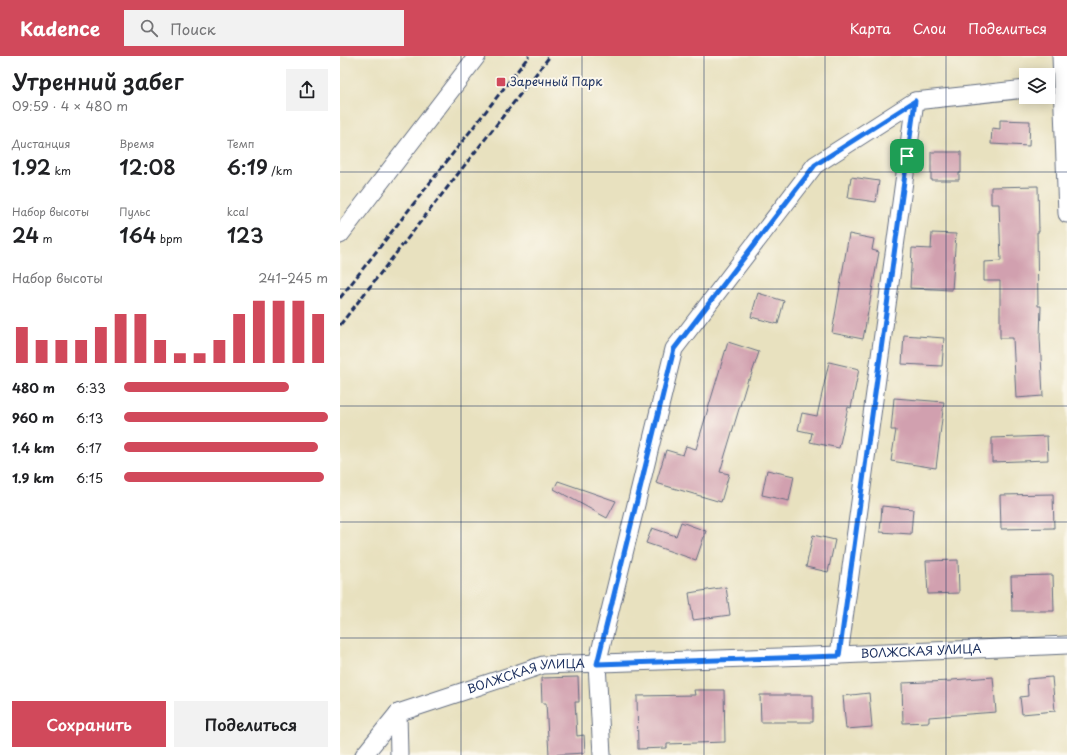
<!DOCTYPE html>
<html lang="ru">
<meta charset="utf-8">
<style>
:root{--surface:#fff;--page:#f2f2f2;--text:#202124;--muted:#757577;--accent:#d1495b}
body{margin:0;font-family:"Playpen Sans",sans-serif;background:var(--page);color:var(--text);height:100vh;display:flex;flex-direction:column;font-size:15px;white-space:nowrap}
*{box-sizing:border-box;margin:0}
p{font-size:13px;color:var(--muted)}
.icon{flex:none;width:22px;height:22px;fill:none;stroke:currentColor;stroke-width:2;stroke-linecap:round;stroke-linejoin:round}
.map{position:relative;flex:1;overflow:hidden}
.side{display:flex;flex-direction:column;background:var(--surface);width:340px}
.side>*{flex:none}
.buttons{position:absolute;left:679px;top:12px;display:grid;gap:8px}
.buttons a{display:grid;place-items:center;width:36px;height:36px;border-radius:0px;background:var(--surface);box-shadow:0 2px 10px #0003;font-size:20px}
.pin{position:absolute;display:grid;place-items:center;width:34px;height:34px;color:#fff;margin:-17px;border-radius:8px;box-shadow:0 2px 6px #0006}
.round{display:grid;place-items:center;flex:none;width:42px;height:42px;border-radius:0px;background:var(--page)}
.summary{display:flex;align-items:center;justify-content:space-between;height:68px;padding:0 12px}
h1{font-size:22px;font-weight:600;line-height:30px}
.metrics{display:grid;grid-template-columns:repeat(3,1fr);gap:6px;height:68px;padding:4px 12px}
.metrics div{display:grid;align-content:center}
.metrics b{font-size:20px;font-weight:600}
.metrics small{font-size:11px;font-weight:400}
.metrics p{font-size:11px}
.chart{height:112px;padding:8px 12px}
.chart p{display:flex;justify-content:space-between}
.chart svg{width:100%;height:72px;margin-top:4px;stroke:var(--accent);stroke-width:6}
.button{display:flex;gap:8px;margin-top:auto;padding:8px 12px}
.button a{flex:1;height:46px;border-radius:0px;background:var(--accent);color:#fff;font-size:16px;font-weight:600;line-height:46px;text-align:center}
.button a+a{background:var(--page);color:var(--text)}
ul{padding:0 12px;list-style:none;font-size:13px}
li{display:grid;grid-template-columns:64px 48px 1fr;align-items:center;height:30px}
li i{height:10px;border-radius:5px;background:var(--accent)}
header{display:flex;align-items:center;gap:24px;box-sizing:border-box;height:56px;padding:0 20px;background:var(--accent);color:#fff}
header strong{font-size:19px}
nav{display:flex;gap:22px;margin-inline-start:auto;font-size:14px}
.search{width:280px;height:36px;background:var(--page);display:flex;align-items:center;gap:10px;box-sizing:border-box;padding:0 14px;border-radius:0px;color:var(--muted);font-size:15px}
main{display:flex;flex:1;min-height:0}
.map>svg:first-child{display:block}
.building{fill:#d1a0af}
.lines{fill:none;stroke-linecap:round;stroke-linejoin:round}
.minor-casing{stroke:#636d80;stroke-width:19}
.minor{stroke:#fff;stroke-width:17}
.rail{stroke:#1b2f5e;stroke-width:3;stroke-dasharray:6 3;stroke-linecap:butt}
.route-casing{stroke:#fff;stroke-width:8}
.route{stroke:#1a73e8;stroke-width:5}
.grid{fill:none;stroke:#1b2f5e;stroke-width:1;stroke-opacity:0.55}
.poi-dot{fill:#d1495b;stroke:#fbf7ec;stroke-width:1.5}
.labels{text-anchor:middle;stroke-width:4;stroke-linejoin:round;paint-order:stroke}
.poi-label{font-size:12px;fill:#1b2f5e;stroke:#fbf7ec;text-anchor:start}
.street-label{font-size:12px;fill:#1b2f5e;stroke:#fbf7ec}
</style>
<header>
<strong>Kadence</strong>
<div class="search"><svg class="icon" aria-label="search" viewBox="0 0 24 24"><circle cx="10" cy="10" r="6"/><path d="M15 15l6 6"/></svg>Поиск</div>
<nav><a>Карта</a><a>Слои</a><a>Поделиться</a></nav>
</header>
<main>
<section class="side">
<div class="summary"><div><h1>Утренний забег</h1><p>09:59 · 4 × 480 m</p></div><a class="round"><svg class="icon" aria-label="share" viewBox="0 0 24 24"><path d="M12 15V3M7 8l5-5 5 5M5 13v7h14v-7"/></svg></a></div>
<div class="metrics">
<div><p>Дистанция</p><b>1.92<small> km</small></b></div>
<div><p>Время</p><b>12:08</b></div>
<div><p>Темп</p><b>6:19<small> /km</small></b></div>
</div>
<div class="metrics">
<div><p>Набор высоты</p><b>24<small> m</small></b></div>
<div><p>Пульс</p><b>164<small> bpm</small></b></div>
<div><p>kcal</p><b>123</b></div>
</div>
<div class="chart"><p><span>Набор высоты</span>241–245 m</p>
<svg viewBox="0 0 160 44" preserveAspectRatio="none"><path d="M5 44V22M15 44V30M25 44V30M35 44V30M45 44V22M55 44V14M65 44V14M75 44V30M85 44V38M95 44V38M105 44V30M115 44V14M125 44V6M135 44V6M145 44V6M155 44V14"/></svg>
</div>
<ul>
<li><b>480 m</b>6:33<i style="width:81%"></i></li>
<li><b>960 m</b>6:13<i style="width:100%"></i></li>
<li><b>1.4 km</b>6:17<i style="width:95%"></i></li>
<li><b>1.9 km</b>6:15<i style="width:98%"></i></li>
</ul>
<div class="button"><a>Сохранить</a><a>Поделиться</a></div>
</section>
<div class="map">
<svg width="727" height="699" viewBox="0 0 727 699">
<rect width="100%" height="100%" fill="#fbf7ec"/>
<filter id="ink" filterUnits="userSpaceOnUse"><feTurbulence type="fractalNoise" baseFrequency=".025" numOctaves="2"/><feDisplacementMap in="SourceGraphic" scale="8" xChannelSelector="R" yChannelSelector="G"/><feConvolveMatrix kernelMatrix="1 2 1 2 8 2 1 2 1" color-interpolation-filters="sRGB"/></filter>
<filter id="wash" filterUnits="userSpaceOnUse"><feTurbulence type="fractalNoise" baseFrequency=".012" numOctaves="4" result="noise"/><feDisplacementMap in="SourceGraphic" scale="16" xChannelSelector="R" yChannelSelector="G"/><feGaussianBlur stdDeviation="0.9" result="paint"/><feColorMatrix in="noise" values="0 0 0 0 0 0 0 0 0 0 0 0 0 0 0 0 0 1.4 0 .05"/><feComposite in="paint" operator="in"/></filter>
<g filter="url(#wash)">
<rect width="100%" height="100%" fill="#e8e1bf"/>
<g id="blocks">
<g class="building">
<path d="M660,64L690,65L689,90L651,88L652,72L660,73Z"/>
<path d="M591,96H621V117H619V124H591Z"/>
<path d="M511,121L539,125L536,146L508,142Z"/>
<path d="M698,130L699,176H697L698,250H701L700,281L703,340L676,342L673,282H660V225H644V206L661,205L659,148H651V131Z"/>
<path d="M592,177L616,178L612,234L570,232L572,192L591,193Z"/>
<path d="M509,178L534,183L532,194L539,196L523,283L492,277Z"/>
<path d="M418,237L444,245L438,268L411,261Z"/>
<path d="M564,279L604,282L602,310L562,308Z"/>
<path d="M388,286L419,296L410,323H408L380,416L389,418L381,446L316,427L326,394L343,399L346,390L356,393Z"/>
<path d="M489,306L519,313L511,352L508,351L499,392L470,386L472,377L458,374L462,357L477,360Z"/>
<path d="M554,342L604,346L596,412L551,405L556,374H551Z"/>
<path d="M707,380L708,404L652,406V382Z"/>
<path d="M427,414L454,420L449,445L422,439Z"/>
<path d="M218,425L276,445L267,462L214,433Z"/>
<path d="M713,438L714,472L661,473L660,439Z"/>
<path d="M542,450L573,453L571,478L540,476Z"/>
<path d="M341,466L366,475L356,504L306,487L312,472L336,480Z"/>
<path d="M473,479L495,484L488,516L466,511Z"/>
<path d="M618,504L619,537L588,538L586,505Z"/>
<path d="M713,519L714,555H672L671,520Z"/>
<path d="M386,531L390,559L353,564L349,537Z"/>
<path d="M238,621L239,646H235L237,680L244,679L245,697L209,699L206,647H202L201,622Z"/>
<path d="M653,621L656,656L589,661V666L563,667L562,627L612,625V624Z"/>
<path d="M712,621L715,655L682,658L680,641L688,640L687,623Z"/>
<path d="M354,634H384L385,686L327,688V692L298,693L297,640L355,639Z"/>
<path d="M529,637L532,671L506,673L503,640Z"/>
<path d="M420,639H473V666H421Z"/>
</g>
</g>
</g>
<g filter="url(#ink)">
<use href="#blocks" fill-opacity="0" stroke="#636d80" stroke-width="1"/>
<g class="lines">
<defs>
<g id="minor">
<path d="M721,0L727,158"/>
<path d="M0,179L137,0"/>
<path d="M499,599L575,45"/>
<path id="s1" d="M58,657L203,609L499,599L727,589"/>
<path d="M58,657L59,699"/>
<path d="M24,699L58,657"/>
<path d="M262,699L257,608L334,293L475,109L575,45L686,33"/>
</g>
</defs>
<use href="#minor" class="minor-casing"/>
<use href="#minor" class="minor"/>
<g class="rail">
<path d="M0,242L189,0"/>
<path d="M0,269L210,0"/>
</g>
</g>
</g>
<g class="lines" filter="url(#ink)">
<defs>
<path id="route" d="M575,45L499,600L257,608L334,293L475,109Z"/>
</defs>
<use href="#route" class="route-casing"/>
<use href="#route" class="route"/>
</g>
<path class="grid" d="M121,0V699M242,0V699M364,0V699M485,0V699M606,0V699M0,116H727M0,233H727M0,350H727M0,466H727M0,582H727"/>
<rect class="poi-dot" x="156" y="21" width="10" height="10" rx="2"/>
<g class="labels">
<g class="poi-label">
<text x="170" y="30">Заречный Парк</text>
</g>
<g class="street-label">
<text dy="4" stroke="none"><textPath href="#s1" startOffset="531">ВОЛЖСКАЯ УЛИЦА</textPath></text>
<text dy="4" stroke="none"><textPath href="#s1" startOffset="134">ВОЛЖСКАЯ УЛИЦА</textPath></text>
</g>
</g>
</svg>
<div class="buttons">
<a><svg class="icon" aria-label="layers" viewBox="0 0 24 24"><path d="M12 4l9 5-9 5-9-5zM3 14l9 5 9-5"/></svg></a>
</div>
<div class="pin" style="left:567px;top:100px;background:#1e9e55"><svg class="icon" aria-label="arrive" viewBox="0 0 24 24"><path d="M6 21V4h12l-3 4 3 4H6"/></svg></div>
</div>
</main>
